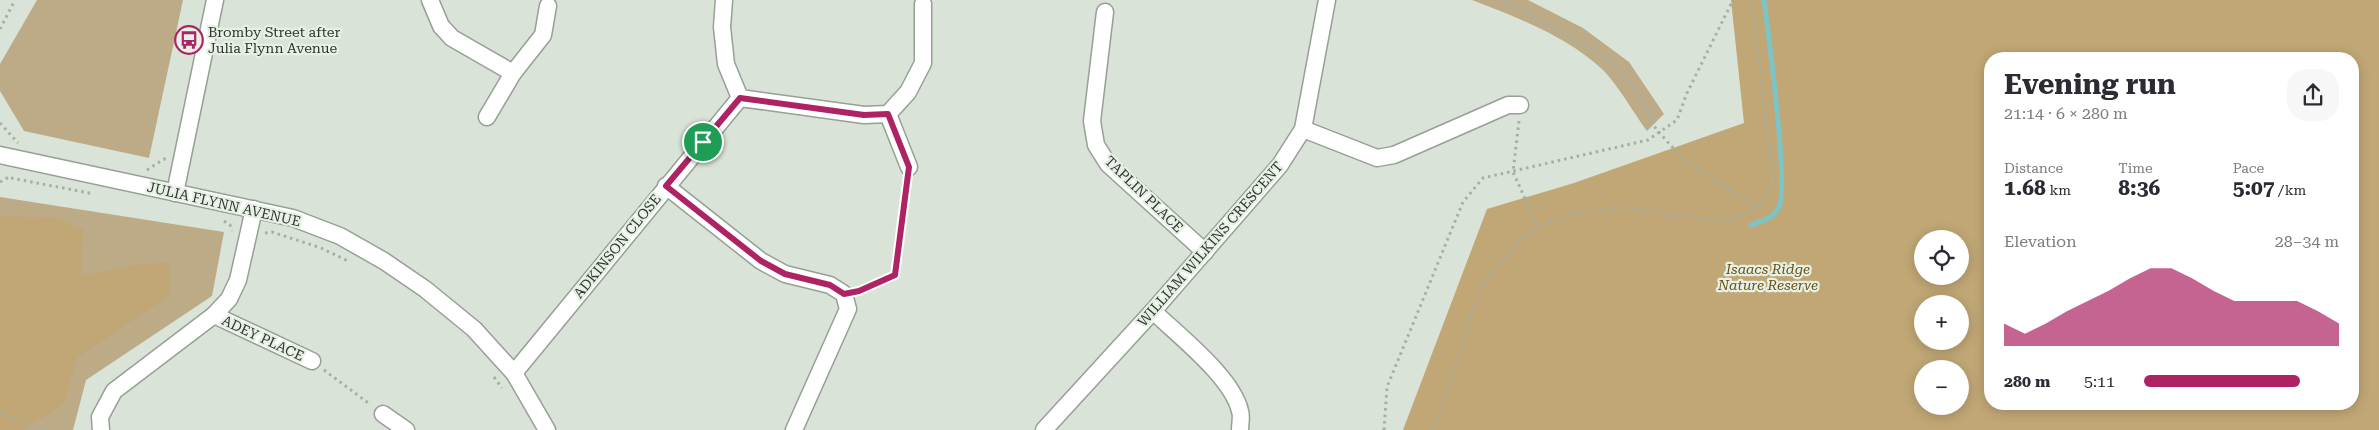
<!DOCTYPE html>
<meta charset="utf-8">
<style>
:root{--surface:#fff;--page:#f7f7f7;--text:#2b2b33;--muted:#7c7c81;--accent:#ae2363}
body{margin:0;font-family:"Roboto Serif",serif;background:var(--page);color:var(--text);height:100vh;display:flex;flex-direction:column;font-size:19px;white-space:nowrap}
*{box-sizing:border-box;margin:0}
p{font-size:16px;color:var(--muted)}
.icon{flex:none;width:28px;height:28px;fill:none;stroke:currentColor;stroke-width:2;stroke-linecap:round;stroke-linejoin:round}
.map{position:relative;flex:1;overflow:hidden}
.side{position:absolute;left:1984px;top:52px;width:375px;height:358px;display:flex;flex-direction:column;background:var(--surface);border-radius:20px;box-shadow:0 2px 12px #0003}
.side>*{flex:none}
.tools{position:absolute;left:1914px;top:230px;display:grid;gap:10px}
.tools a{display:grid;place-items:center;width:55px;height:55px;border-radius:50%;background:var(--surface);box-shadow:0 2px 12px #0003;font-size:25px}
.pin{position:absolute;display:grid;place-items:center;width:42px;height:42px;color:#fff;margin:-21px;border:2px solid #fff;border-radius:50%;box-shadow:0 1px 5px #0007}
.round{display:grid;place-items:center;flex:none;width:52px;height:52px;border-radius:20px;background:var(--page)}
.head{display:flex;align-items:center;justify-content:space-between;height:85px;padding:0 20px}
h1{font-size:28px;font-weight:700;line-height:38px}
.stats{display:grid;grid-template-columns:repeat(3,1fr);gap:8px;height:85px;padding:5px 20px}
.stats div{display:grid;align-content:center}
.stats b{font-size:21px;font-weight:700}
.stats small{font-size:14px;font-weight:400}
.stats p{font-size:14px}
.chart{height:140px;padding:10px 20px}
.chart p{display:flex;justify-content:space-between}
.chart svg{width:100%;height:90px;margin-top:5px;fill:var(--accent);opacity:.7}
ul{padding:0 20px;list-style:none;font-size:16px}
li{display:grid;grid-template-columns:80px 60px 1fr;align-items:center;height:38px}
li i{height:12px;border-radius:6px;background:var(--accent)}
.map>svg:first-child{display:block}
.green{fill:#bdab88}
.forest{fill:#c0a775;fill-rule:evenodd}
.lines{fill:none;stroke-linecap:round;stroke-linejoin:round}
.stream{stroke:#7cc4c6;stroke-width:5}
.minor-casing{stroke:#96a095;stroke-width:19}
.path{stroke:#a6afa5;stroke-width:3;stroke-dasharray:2.5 4;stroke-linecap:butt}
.minor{stroke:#fff;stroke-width:16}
.route-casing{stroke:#fff;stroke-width:10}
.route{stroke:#ae2363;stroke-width:6}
.labels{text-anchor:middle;stroke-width:4.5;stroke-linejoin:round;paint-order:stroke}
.poi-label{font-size:14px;fill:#323631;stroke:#e6f0e4;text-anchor:start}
.street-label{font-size:14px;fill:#323631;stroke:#e6f0e4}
.park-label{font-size:14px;font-style:italic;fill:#6c5116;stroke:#e6f0e4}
</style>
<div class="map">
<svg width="2379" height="430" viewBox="0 0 2379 430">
<rect width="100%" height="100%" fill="#d9e3d7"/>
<g class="green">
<path d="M37,0H183L149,158L24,131L0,91V64Z"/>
<path d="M1472,0H1528L1583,28L1629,62L1664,114L1647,131C1633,112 1620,88 1604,71C1567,36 1518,18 1472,0Z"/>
<path d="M0,197L224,232L212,296L86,380L73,430H0Z"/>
</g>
<g class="forest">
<path d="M1731,0H2379V430H1403L1487,209L1574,183L1744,123ZM1990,59H2352V404H1990ZM1922,239H1960V276H1922ZM1922,304H1960V341H1922ZM1922,369H1960V406H1922Z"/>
<path d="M0,216L57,218L83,230L81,275L142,264L170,262V295L78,357L63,405L22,430H0Z"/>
</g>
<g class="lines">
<path class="stream" d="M1751,225C1762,221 1774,218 1779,207C1789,188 1768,31 1764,0"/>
<defs>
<g id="minor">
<path d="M430,0L441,26L452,38L513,73"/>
<path d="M724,0L722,27L726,64L740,98L864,115L888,114L908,92L923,63V4"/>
<path d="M1105,12L1092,121L1096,145L1108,164L1205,252"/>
<path d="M888,114L909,167"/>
<path d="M487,117L513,73L543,35L548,6"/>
<path d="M1303,129L1377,158L1394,155L1508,105H1520"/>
<path d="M0,155L293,218L340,236L384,261L425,289L474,329L514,373L547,430"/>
<path d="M666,186L761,261L785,274L830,285L844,294L848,309L794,430"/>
<path d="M175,193L215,0"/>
<path d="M1153,311C1179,336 1232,377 1240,411C1242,416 1240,424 1240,430"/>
<path d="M214,315L312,361"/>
<path d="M514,373L740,98"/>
<path d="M383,414L406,430"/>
<path d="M101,430L100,417L114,391L214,315L229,299L238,280L254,209"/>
<path d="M1044,430L1153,311L1280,165L1303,129L1327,0"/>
</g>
</defs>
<use href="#minor" class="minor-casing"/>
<g class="path">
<path d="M1505,0L1611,61L1634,88L1656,129L1683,159L1736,195L1759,206"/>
<path d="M0,29L15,0"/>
<path d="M1519,121L1513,172L1538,227"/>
<path d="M0,123L18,143"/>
<path d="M147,170L164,159L168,160"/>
<path d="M11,178L94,194"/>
<path d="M0,182L11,176"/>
<path d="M224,221L230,225L232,231"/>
<path d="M265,233L272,232L321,248L350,262"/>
<path d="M859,291L895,275L907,180"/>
<path d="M324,370L371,405"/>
<path d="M494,377L502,388"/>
<path d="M0,414L46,430"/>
<path d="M1384,430L1387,387L1463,202L1483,178L1648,140L1677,120L1687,93L1733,0"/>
<path d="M1434,430L1480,288L1505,256L1532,229L1569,214L1619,207L1699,219H1733L1759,207L1773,182L1752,0"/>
</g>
<use href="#minor" class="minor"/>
</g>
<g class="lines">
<defs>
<path id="route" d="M740,98L864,115L888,114L909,167L895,275L859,291L844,294L830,285L785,274L761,261L666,186Z"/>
</defs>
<use href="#route" class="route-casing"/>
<use href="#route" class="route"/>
</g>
<defs>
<symbol id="bus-ring" viewBox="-11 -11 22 22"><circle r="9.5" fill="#e6f0e4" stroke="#ae2363" stroke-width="1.5"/><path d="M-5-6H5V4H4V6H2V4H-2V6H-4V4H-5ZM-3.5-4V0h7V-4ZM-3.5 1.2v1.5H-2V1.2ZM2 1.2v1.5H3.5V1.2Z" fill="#ae2363"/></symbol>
</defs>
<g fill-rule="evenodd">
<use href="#bus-ring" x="173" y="24" width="32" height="32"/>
</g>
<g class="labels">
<g class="poi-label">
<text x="208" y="37">Bromby Street after<tspan x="208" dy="16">Julia Flynn Avenue</tspan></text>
</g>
<g class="street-label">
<text transform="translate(1144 194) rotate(44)" y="5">TAPLIN PLACE</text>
<text transform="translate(224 204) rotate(13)" y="5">JULIA FLYNN AVENUE</text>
<text transform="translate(1210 244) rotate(-49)" y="5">WILLIAM WILKINS CRESCENT</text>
<text transform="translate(617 246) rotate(-51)" y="5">ADKINSON CLOSE</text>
<text transform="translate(263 338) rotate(25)" y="5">ADEY PLACE</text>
</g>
<g class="park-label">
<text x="1768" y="274">Isaacs Ridge<tspan x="1768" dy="16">Nature Reserve</tspan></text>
</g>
</g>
</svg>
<div class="tools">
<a><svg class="icon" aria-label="locate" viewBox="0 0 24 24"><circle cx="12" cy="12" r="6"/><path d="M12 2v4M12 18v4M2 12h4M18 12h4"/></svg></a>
<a>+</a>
<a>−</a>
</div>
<div class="pin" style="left:703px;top:142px;background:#1e9e55"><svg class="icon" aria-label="arrive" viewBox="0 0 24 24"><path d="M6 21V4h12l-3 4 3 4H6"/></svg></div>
<section class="side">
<div class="head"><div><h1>Evening run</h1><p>21:14 · 6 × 280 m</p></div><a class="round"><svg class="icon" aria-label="share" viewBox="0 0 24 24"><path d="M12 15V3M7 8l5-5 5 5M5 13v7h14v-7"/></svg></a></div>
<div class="stats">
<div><p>Distance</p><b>1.68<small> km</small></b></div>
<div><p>Time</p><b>8:36</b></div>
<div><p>Pace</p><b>5:07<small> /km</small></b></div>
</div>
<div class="chart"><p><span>Elevation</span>28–34 m</p>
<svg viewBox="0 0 160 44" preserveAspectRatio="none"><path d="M0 44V33L10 38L20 33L30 27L40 22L50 17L60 11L70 6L80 6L90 11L100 17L110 22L120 22L130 22L140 22L150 27L160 33V44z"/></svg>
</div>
<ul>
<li><b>280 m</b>5:11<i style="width:80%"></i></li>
</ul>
</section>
</div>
